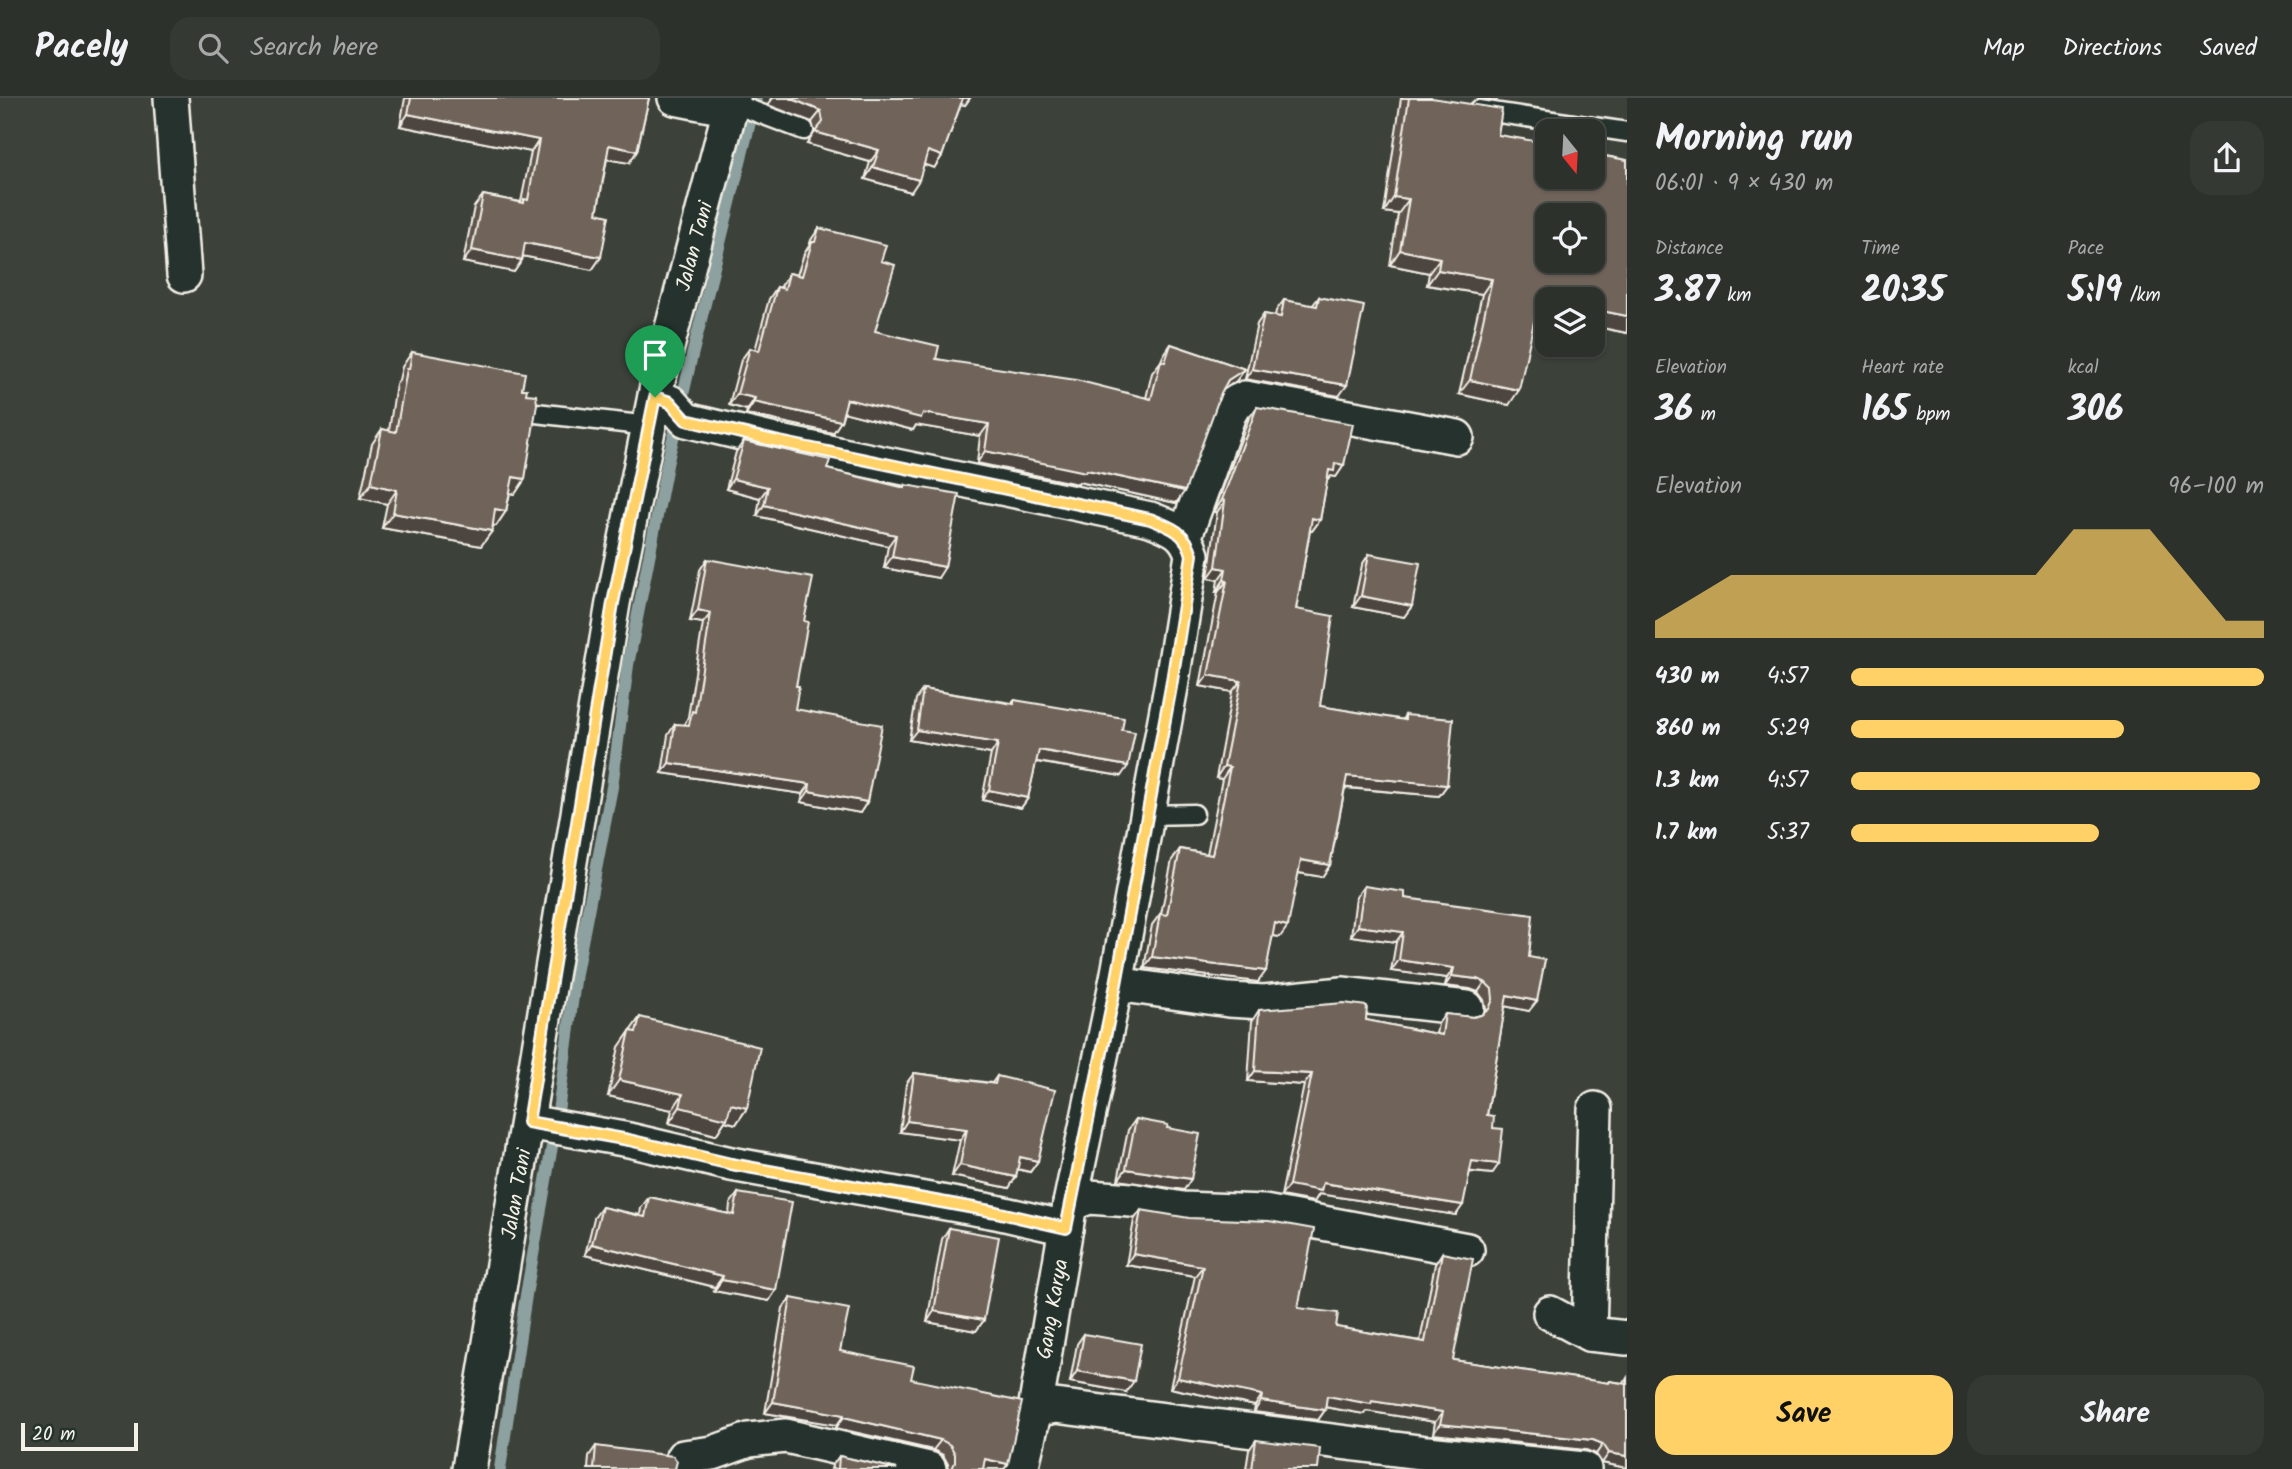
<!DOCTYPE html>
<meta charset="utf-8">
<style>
:root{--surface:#2d312c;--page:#353934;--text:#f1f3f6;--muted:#a7a9a9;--line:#484c48;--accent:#ffd166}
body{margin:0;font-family:Kalam,sans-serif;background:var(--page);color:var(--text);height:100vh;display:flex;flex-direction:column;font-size:26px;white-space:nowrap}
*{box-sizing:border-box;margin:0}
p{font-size:23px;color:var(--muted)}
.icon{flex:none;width:38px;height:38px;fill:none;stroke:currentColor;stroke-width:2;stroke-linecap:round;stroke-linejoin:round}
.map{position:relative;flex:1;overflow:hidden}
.drawer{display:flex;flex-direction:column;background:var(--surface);width:665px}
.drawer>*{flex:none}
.needle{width:46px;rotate:162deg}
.fabs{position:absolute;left:1535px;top:21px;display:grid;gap:14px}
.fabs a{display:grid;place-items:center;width:70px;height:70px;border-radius:14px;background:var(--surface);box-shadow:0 2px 5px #0004,0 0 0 2px var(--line);font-size:35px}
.scale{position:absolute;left:21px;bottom:18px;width:117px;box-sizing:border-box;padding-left:7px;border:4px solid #f4f1e8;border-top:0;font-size:19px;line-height:24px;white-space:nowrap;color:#f4f1e8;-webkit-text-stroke:5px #26332d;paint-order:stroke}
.pin{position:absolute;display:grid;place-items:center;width:60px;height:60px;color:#fff;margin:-72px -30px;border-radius:50% 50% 50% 0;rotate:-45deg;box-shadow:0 0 7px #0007}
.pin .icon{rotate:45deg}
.round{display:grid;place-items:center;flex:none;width:74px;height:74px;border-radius:21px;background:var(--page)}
.headline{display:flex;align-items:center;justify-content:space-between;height:119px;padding:0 28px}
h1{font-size:38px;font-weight:700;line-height:52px}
.figures{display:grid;grid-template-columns:repeat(3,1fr);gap:10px;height:119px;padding:7px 28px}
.figures div{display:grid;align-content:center}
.figures b{font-size:35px;font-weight:700}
.figures small{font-size:19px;font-weight:400}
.figures p{font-size:19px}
.chart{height:196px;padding:14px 28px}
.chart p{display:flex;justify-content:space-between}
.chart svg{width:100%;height:126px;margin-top:7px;fill:var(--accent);opacity:.7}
.action{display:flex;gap:14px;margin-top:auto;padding:14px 28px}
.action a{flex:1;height:80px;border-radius:21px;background:var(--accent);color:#111;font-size:28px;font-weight:700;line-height:80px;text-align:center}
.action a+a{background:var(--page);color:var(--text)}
ul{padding:0 28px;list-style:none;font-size:23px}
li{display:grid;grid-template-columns:112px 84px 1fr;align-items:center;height:52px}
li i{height:18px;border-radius:9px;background:var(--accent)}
header{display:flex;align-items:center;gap:42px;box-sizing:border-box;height:98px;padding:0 35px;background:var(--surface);border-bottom:2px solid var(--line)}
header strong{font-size:33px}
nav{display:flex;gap:38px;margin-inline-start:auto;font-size:24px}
.search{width:490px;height:63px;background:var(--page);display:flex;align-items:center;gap:18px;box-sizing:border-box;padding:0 24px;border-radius:21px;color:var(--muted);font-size:26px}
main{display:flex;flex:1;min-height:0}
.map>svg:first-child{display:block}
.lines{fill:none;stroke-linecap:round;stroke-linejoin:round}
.stream{stroke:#8da2a0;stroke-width:12}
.service-casing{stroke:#f4f1e8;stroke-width:23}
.minor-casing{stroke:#f4f1e8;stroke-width:38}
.service{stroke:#26332d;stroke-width:18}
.minor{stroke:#26332d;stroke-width:33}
.wall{fill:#5f554d;stroke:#f4f1e8;stroke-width:2}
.shaded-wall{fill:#4e453f;stroke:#f4f1e8;stroke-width:2}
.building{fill:#6f635a;stroke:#f4f1e8;stroke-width:2;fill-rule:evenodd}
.route-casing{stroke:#fff;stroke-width:14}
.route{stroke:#ffd166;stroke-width:9}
.labels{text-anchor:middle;stroke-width:6;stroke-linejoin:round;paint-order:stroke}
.street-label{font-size:21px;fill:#f4f1e8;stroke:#26332d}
</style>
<header>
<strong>Pacely</strong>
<div class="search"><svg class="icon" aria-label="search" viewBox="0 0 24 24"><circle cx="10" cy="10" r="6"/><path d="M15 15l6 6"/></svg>Search here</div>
<nav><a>Map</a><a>Directions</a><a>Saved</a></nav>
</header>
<main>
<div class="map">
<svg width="1627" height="1371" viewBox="0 0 1627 1371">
<rect width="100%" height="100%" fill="#3c413a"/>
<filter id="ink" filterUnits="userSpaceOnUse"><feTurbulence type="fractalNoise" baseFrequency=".0143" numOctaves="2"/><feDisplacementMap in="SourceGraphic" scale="14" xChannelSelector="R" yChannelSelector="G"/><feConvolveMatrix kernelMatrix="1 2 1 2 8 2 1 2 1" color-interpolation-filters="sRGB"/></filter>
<g filter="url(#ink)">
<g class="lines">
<path class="stream" d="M500,1371L526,1197L558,1014L576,875L612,689L628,567L667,367L691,262L756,0"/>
<defs>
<g id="service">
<path d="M732,5L804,32"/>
<path d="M1479,12L1627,34"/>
<path d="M536,315L649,328"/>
<path d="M1147,717L1194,716"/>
</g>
<g id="minor">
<path d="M171,0L184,177"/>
<path d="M675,0L731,11"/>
<path d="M655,299L670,304L686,322L775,343L1150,421C1171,429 1186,434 1192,457L1171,589L1116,886L1070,1106L1035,1312L1021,1371"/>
<path d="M1185,438L1229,316L1236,304L1245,300L1457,339"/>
<path d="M1116,886L1229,902L1264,904L1342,896L1467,910"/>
<path d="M528,1024L629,1042L731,1066L996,1114L1066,1130"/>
<path d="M1070,1106L1089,1099L1131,1102L1182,1111L1264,1114L1467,1152"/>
<path d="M1550,1215L1589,1236L1627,1240"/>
<path d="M1589,1236L1595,1011"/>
<path d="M1035,1312L1055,1308L1427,1355L1584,1371"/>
<path d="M683,1359L713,1355L749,1342L786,1338L929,1371"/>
<path d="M469,1371L613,505L658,283L733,0"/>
</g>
</defs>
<use href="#service" class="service-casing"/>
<use href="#minor" class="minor-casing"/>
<use href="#service" class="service"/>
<use href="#minor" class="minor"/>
</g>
<g class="wall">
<path d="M405,0H649L637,53L629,65L607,61L597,115L601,159L592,172L523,158L522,162L514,174L463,164L474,109L483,97L521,104L531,54L400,28Z"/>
<path d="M771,0H970L965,7L961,6L942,58L934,70L924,66L911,94L865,81L870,64L807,46L815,35L812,24L768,7Z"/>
<path d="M1401,0H1432L1498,37L1627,62V235L1592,228L1547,201V219L1536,217L1509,307L1459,296L1482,196L1427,187L1429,175L1390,167L1398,116L1384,114Z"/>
<path d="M819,130L881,163L875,233L936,261L1146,300L1152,275L1161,263L1163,258L1171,246L1245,271L1236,283L1222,292L1176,405L1079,384L1078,386L977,365L980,338L916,327L913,332L844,314L841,323L833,335L746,316L747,312L729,307L741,262L750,250L755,252L769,201L777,189L780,190L789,175L797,177L804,156L809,148L811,142Z"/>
<path d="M1319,199L1339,298L1245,281L1257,226L1264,216L1275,218L1276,213L1284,202L1312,208Z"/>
<path d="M412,254L522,291L525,381L515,396L510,395L506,413L496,428L493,427L492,433L481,448L382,430L387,406L360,400L372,346L382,331L389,333L396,286L399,282L402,269Z"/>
<path d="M1257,309L1344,367L1336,379L1331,378L1327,383L1320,422L1312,433H1310L1296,511L1320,608L1402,622L1405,617L1447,687L1439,698L1345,690L1330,767L1322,779L1298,775L1280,839L1273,838L1258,884L1144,870L1152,827L1160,816H1161L1172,762L1180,751L1207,756L1222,681L1216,680L1232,594L1200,588L1218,494H1216L1218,482L1208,480L1217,414H1214L1249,320Z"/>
<path d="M744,343L827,371L903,390L905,387L938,480L884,470L888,448L757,418L760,400L726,391L736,354Z"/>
<path d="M1369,456L1412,508L1404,519L1353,509L1362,467Z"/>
<path d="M707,461L804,523L796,588L795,611L867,704L860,715L801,704L803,696L662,675L668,637L675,626L684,627L688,619L703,525L690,523L700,472Z"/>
<path d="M923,591L1012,605L1014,602L1122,632L1121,678L1036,664L1028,700L1021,710L982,702L991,656L909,642L916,601Z"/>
<path d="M1364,788L1405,800L1529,859V913L1505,908L1487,1017L1493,1030L1492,1076L1470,1074L1456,1117L1319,1096L1314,1104L1281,1098L1304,987L1248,983L1252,923L1259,912L1366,922L1436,936L1438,926L1445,916L1473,919L1481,917L1485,915L1486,911L1484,902L1478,894L1470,891L1445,888L1447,880L1391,873L1396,844L1351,838L1356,799Z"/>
<path d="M640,919L747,1010L736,1026L725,1023L716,1037L669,1025L672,1012L608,998L619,949Z"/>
<path d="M914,975L992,985L997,978L1038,1063L1030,1074L1018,1071L1009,1090L952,1078L960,1042L900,1034L906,986Z"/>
<path d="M1136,1021L1167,1030L1184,1092L1118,1082L1128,1032Z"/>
<path d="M738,1095L776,1192L769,1203L714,1193L715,1189L585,1157L594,1120L602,1109L640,1117L641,1110L649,1099L729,1116L730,1106Z"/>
<path d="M1141,1112L1298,1210L1336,1229L1420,1243L1435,1166L1442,1155L1453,1262L1608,1285L1610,1283L1624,1285L1627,1280V1370L1602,1365L1596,1356L1586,1352L1433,1336L1435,1324L1366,1313L1364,1316L1325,1309V1312L1318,1322L1254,1314L1255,1308L1170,1290L1195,1178L1126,1167L1134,1122Z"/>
<path d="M949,1130L984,1222L976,1233L927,1224L942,1141Z"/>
<path d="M791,1200L840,1253L911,1281L1008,1366L1004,1371H948V1366L943,1357L933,1352L836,1330L837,1327L765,1315L783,1210Z"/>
<path d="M1084,1236L1126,1294L1070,1284L1077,1246Z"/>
<path d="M1256,1342L1318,1371H1246L1249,1352Z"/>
<path d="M596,1348L675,1371H588L589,1358Z"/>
<path d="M839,1358L897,1371H831L832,1368Z"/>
</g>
<g class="shaded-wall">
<path d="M773,0H790L821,13L812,24L768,7Z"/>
<path d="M961,0H970L965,7L957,5Z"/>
<path d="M1477,0H1498L1496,3Z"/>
<path d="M408,16L539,42L531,54L400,28Z"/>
<path d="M815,34L879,52L870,64L807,46Z"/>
<path d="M609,47L637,53L629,65L600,60Z"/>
<path d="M928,53L942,58L934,70L920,65Z"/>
<path d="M873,69L919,82L911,94L865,81Z"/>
<path d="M1394,99L1409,101L1398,116L1384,114Z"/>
<path d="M525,145L601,159L592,172L517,157Z"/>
<path d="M472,152L522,162L514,174L463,164Z"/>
<path d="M1400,152L1440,160L1429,175L1390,167Z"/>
<path d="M1438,172L1492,181L1482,196L1427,187Z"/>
<path d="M1539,201L1547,203V219L1529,216Z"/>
<path d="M1592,211L1627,218V235L1592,228Z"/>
<path d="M1245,271L1236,283L1220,294L1228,282Z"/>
<path d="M1252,271L1347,287L1339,298L1245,281Z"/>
<path d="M1470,282L1519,292L1509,307L1459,296Z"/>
<path d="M737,296L755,300L747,312L729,307Z"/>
<path d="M847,301L923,315L989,326L980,338L916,327L913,332L839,313Z"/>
<path d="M754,304L841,323L833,335L746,316Z"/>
<path d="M985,353L1087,372L1185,393L1176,405L1079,384L1078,386L977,365Z"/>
<path d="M1335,365L1344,367L1336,379L1331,378L1325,385L1321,384Z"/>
<path d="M513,379L525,381L515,396L503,394Z"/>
<path d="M733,381L768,389L760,400L726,391Z"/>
<path d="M371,386L397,392L387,406L360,400Z"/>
<path d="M1222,402L1225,403L1217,414H1214Z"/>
<path d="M764,407L896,437L888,448L757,418Z"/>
<path d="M495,411L506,413L496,428L485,426Z"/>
<path d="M393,415L492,433L481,448L382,430Z"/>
<path d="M1312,420L1320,422L1312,433L1304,432Z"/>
<path d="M892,459L945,469L938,480L884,470Z"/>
<path d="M1216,469L1226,471L1218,482L1208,480Z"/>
<path d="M1224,482L1227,483L1218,494H1216Z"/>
<path d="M1361,498L1412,508L1404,519L1353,509Z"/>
<path d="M698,512L711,515L703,525L690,523Z"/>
<path d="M1208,577L1241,583L1232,594L1200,588Z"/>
<path d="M917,632L998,645L991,656L909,642Z"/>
<path d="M1039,652L1128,668L1121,678L1032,663Z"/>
<path d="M669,665L810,686L803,696L662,675Z"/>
<path d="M1224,668L1230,669L1222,681L1216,680Z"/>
<path d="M1347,678L1447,687L1439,698L1339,689Z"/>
<path d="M989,692L1028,700L1021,710L982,702Z"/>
<path d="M809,693L867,704L860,715L801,704Z"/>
<path d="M1301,762L1330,767L1322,779L1293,774Z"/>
<path d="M1275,825L1288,828L1280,839L1267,837Z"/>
<path d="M1358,828L1403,834L1396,844L1351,838Z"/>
<path d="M1152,859L1266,873L1258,884L1144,870Z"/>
<path d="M1399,862L1454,870L1447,880L1391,873Z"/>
<path d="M1452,878L1477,881L1485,884L1478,894L1470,891L1445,888Z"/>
<path d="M1507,897L1537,903L1529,913L1499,907Z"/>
<path d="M1255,973L1312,976L1304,987L1248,983Z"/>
<path d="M619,982L683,996L672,1012L608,998Z"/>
<path d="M731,1006L747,1010L736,1026L725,1023L716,1037L669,1025L680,1009Z"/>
<path d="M907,1023L967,1031L960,1042L900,1034Z"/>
<path d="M1020,1059L1038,1063L1030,1074L1013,1070Z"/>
<path d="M1472,1063L1499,1066L1492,1076L1465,1073Z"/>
<path d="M960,1067L1016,1079L1009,1090L952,1078Z"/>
<path d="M1126,1071L1191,1081L1184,1092L1118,1082Z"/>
<path d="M1323,1085L1463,1107L1456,1117L1319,1096L1314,1104L1281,1098L1289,1087Z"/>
<path d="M592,1146L723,1178L715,1189L585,1157Z"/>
<path d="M1133,1156L1203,1168L1195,1178L1126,1167Z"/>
<path d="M722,1182L776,1192L769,1203L714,1193Z"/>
<path d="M934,1213L984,1222L976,1233L927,1224Z"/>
<path d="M1077,1273L1134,1283L1126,1294L1070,1284Z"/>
<path d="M1178,1280L1262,1297L1255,1308L1170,1290Z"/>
<path d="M1327,1298L1372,1303L1443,1314L1435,1324L1366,1313L1364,1316L1319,1308Z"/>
<path d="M1261,1303L1325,1312L1318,1322L1254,1314Z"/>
<path d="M773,1304L844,1317L837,1327L765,1315Z"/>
<path d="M844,1319L941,1342L933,1352L836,1330Z"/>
<path d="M1440,1326L1593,1342L1603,1346L1596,1356L1586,1352L1433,1336Z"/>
<path d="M1609,1355L1627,1358V1370L1602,1365Z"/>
<path d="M985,1361L1008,1366L1004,1371H977Z"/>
</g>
<g class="building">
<path d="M411,0H649L637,53L609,47L597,115L609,118L601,159L525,145L522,162L472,152L483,97L524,105V101L528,102L539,42L408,16Z"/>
<path d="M790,0H963L942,58L928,53L919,82L873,69L879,52L815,34L823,24L821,13Z"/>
<path d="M1409,0H1432L1502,11L1498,37L1547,45V79H1592V53L1603,55V58L1627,62V218L1592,211V201H1547V203L1539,201L1519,292L1470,282L1492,181L1438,172L1440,160L1400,152L1409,101L1394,99ZM1547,117H1592V163H1547Z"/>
<path d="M819,130L886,147L881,163L895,167L875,233L939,248L936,261L1076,282L1151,301L1161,263L1165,264L1171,246L1245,271L1228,282L1221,295L1185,393L1087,372L1086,374L985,353L989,326L923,315L921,320L847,301L841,323L754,304L755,300L737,296L750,250L759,253L777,189L785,191L789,175L802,178L812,144H815Z"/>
<path d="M1319,199L1364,208L1347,287L1252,271L1264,216L1281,219L1284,202L1317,208Z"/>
<path d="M412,254L525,275L522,291H527L526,296L536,297L537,306L525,381L513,379L506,413L495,411L492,433L393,415L397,392L371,386L382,331L396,334L407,271H409Z"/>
<path d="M1257,309L1353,326L1344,367L1335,365L1334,373L1329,372L1320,422L1312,420L1296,511L1333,518L1320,608L1405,622V617L1453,621L1447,687L1347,678L1330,767L1301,762L1288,828L1275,825L1266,873L1152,859L1160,816L1167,817L1180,751L1212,757L1230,669L1224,668L1241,583L1208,577L1227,483L1224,482L1226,471L1216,469L1225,403L1222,402Z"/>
<path d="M744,343L830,362L827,371L905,390V387L959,396L945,469L892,459L896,437L764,407L768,389L733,381Z"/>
<path d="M1369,456L1420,465L1412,508L1361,498Z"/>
<path d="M707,461L813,480L804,523L808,524L796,588H799L795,611L882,627L867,704L809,693L810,686L669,665L675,626L689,627L692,613L695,614L711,515L698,512Z"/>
<path d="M923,591L1014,606V602L1124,620L1122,632L1135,634L1128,668L1039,652L1028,700L989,692L998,645L917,632Z"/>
<path d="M1364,788L1405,794V800L1533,817L1529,859L1545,862L1537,903L1507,897L1487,1017L1494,1018L1493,1030L1503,1031L1499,1066L1472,1063L1463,1107L1323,1085L1321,1093L1289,1087L1312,976L1255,973L1259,912L1344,905L1367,908L1366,922L1442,937L1445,916L1473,919L1481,917L1489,911L1493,901L1492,891L1485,884L1477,881L1452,878L1454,870L1399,862L1403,834L1358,828Z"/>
<path d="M640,919L760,949L747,1010L731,1006L727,1021L680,1009L683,996L619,982L630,933L636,934Z"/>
<path d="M914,975L995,986L997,978L1055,992L1038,1063L1020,1059L1016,1079L960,1067L967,1031L907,1023Z"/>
<path d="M1136,1021L1168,1027L1167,1030L1200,1036L1191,1081L1126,1071Z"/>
<path d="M738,1095L792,1104L776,1192L722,1182L723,1178L592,1146L602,1109L645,1119L649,1099L734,1117Z"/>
<path d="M1141,1112L1189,1120L1269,1123L1314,1131L1298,1210L1338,1215L1336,1229L1425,1244L1442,1155L1473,1161L1453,1262L1609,1285L1610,1283L1627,1286V1358L1609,1355L1603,1346L1593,1342L1440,1326L1443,1314L1372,1303L1371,1306L1327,1298L1325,1312L1261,1303L1262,1297L1178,1280L1203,1168L1133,1156Z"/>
<path d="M949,1130L999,1139L984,1222L934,1213Z"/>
<path d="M791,1200L849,1211L840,1253L914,1268L911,1281L1022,1304L1008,1366L985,1361L983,1371H952L955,1364V1356L950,1347L941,1342L844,1319V1317L773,1304Z"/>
<path d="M1084,1236L1141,1246L1134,1283L1077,1273Z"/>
<path d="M1256,1342L1320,1350L1318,1371H1252Z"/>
<path d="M596,1348L673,1358L677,1363L675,1371H594Z"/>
<path d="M839,1358L897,1371H838Z"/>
</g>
</g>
<g class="lines" filter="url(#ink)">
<defs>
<path id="route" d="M655,299L670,304L686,322L775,343L1150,421C1171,429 1186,434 1192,457L1171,589L1116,886L1066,1130L996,1114L731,1066L629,1042L528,1024L613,505Z"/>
</defs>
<use href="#route" class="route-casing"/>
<use href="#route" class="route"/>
</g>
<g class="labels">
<g class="street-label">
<text transform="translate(694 148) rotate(-75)" y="7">Jalan Tani</text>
<text transform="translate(516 1096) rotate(-80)" y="7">Jalan Tani</text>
<text transform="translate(1052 1211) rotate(-80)" y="7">Gang Karya</text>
</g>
</g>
</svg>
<div class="fabs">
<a><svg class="needle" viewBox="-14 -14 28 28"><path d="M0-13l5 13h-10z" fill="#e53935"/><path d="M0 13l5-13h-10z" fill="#a7a9a9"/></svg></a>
<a><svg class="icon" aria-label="locate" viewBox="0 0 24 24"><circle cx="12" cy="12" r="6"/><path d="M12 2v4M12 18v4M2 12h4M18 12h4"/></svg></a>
<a><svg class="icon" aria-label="layers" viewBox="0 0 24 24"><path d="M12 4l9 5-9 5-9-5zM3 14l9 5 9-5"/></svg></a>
</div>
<div class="scale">20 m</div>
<div class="pin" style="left:655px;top:299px;background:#1e9e55"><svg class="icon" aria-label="arrive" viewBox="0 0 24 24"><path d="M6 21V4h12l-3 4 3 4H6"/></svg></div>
</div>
<section class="drawer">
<div class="headline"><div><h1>Morning run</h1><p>06:01 · 9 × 430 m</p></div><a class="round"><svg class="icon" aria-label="share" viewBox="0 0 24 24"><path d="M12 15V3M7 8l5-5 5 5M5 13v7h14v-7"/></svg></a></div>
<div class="figures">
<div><p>Distance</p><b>3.87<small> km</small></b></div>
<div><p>Time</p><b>20:35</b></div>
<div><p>Pace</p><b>5:19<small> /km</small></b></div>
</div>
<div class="figures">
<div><p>Elevation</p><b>36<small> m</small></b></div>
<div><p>Heart rate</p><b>165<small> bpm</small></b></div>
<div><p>kcal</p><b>306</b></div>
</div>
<div class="chart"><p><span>Elevation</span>96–100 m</p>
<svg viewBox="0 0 160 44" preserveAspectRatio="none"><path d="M0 44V38L10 30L20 22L30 22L40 22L50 22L60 22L70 22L80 22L90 22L100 22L110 6L120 6L130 6L140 22L150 38L160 38V44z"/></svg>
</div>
<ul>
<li><b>430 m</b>4:57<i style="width:100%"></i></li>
<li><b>860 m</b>5:29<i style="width:66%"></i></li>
<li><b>1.3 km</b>4:57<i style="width:99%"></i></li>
<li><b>1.7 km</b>5:37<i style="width:60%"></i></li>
</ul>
<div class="action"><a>Save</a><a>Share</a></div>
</section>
</main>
